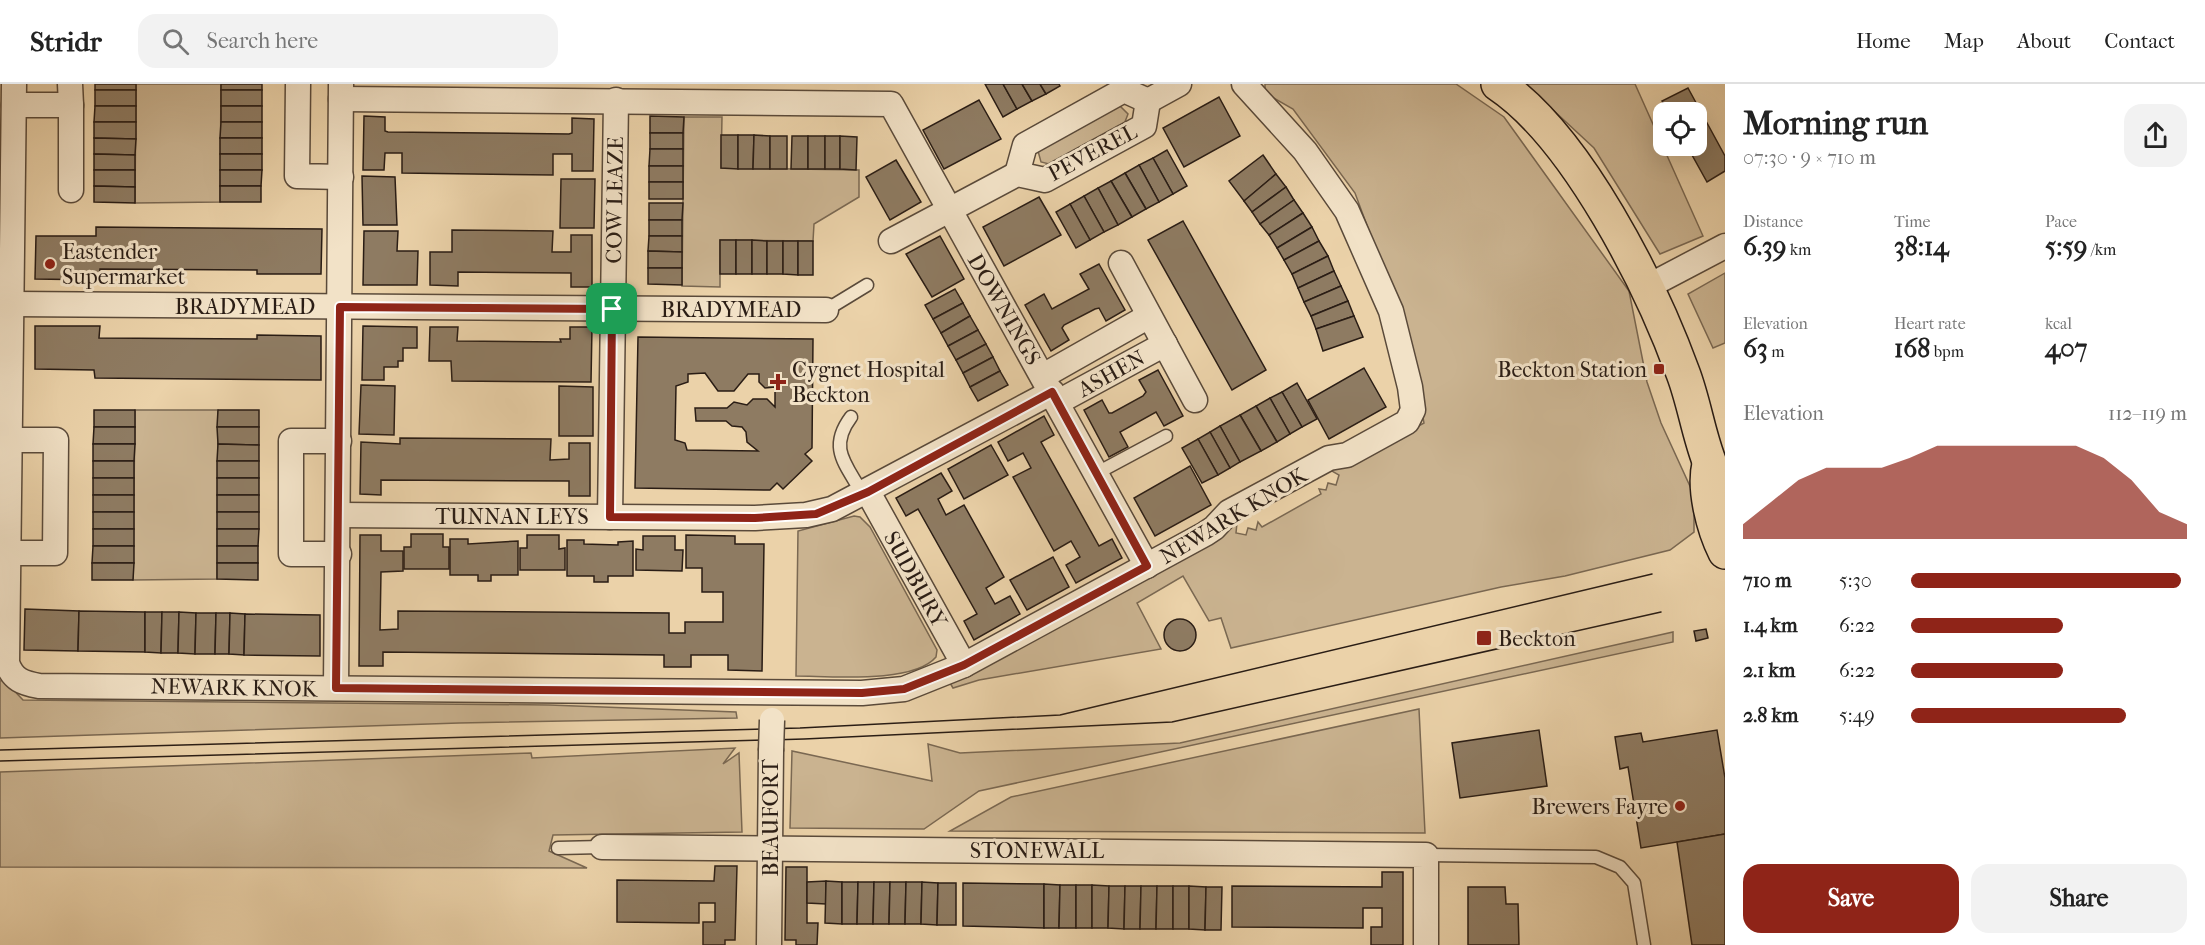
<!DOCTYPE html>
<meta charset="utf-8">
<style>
:root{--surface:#fff;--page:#f2f2f2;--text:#222;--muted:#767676;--line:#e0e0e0;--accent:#8f2418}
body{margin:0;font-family:"IM FELL French Canon",serif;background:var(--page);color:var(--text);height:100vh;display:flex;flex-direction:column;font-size:22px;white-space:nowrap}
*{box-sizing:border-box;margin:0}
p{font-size:20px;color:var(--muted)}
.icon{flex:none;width:33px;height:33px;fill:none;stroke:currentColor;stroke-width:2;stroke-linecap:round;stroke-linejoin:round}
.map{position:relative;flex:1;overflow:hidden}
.details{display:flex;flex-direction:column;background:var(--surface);width:480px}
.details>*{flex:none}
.controls{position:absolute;left:1653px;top:18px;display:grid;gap:12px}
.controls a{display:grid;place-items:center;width:54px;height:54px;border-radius:12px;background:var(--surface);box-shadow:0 6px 24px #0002;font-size:30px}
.pin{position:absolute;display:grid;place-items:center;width:51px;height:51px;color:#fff;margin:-26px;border-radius:12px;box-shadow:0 3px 9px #0006}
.round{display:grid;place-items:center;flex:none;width:63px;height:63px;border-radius:18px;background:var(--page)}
.overview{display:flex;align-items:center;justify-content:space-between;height:102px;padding:0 18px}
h1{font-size:33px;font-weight:700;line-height:45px}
.figures{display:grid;grid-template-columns:repeat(3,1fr);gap:9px;height:102px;padding:6px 18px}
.figures div{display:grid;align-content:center}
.figures b{font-size:26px;font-weight:700}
.figures small{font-size:16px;font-weight:400}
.figures p{font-size:16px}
.chart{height:168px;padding:12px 18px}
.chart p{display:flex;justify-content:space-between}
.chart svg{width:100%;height:108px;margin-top:6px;fill:var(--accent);opacity:.7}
.cta{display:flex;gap:12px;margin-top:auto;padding:12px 18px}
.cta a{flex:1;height:69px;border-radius:18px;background:var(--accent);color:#fff;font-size:24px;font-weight:700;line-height:69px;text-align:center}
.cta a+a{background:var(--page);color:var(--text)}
ul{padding:0 18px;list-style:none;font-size:20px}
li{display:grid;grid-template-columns:96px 72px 1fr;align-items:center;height:45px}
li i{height:15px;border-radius:8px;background:var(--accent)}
header{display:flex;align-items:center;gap:36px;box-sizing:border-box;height:84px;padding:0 30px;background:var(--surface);border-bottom:2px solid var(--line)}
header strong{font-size:28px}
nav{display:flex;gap:33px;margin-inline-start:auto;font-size:21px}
.search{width:420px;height:54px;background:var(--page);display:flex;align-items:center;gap:15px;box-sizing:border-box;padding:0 21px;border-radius:18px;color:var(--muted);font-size:22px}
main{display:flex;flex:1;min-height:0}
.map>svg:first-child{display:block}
.green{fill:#cab390;stroke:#7a6852;stroke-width:1.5}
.building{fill:#8e7b62;stroke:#2a1d15;stroke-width:1.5;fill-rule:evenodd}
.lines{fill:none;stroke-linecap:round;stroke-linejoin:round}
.service-casing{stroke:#5a4a3a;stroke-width:15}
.minor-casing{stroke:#5a4a3a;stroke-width:27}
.primary-casing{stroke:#2a1d15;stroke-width:36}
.service{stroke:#f2e2c7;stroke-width:12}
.minor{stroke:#f2e2c7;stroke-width:24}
.primary{stroke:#ebd2a9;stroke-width:33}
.tram{stroke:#2a1d15;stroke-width:1.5}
.minor-bridge-casing{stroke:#5a4a3a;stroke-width:27;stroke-linecap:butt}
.minor-bridge{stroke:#f2e2c7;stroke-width:24}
.route-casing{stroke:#fff;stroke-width:12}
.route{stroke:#8f2418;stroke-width:8}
.poi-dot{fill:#8f2418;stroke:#f2e2c7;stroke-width:2}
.labels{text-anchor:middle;stroke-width:6;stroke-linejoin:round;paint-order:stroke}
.street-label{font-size:22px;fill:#2a1d15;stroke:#f2e2c7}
.poi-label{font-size:22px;fill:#2a1d15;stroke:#f2e2c7;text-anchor:start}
</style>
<header>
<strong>Stridr</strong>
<div class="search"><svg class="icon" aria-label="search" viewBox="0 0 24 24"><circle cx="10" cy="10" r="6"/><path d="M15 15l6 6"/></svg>Search here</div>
<nav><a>Home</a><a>Map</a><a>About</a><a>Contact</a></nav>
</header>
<main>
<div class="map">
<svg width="1725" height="861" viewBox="0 0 1725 861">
<rect width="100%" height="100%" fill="#ebd2a9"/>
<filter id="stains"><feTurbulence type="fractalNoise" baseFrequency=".00333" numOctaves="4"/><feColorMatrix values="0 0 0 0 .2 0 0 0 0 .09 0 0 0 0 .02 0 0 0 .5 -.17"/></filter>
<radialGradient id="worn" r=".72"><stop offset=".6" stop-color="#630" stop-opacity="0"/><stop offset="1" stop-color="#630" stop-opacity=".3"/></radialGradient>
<g class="green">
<path d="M136,0H221L220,118L135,119Z"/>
<path d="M1265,0H1456L1504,33L1629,207L1647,298L1661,339L1694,411V448L1670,466L1565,492L1501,503L1231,564L1221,534L1209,537L1183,492L1137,519L1161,565L979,596L953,604L950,599L1235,438L1237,439L1236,449L1246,451L1248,444L1256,446L1258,438L1262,443L1321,410L1319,405L1326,406L1328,399L1336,401L1339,391L1330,386L1351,378L1424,339L1409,255L1355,109L1293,25L1265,9Z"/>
<path d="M1525,0H1635L1703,152L1660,170L1594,64Z"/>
<path d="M1118,20L1128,30L1123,43L1053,81L1041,78L1038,67Z"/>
<path d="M684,33H722L721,84L859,86V113L814,140L813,157L720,156V203L682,202Z"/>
<path d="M1725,189V259L1713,264L1688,210Z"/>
<path d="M135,326H218L217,495L133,496Z"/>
<path d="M854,432L860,433L870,443L937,566L936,573C913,600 830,592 796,592L798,447Z"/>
<path d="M1673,548V558L979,707L924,745L790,744L792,667L932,697L928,660L960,669L1180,659Z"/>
<path d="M4,596L23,616L549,621L736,628L737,634L459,639L0,654V597Z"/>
<path d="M1419,625L1425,749L950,747L1011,713Z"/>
<path d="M735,664L723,680L739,669L742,748L553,751L549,767L587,784L0,783V688L531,669L532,674Z"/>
</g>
<g class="building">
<rect x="95" y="0" width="41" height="6"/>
<rect x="221" y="0" width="41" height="6"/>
<path d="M985,0H1003L1017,25L1003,33Z"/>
<path d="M1003,0H1022L1032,17L1017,25Z"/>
<path d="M1022,0H1040L1046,10L1032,17Z"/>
<path d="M1040,0H1059L1060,2L1046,10Z"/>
<path d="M1688,4L1725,72V87L1707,98L1687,62H1696V28H1669L1662,17Z"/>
<rect x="95" y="6" width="41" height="16"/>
<rect x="221" y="6" width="41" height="16"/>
<path d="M1219,13L1240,52L1184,83L1163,44Z"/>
<path d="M979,16L1001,55L944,85L923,46Z"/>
<path d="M95,22H136V38H94Z"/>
<rect x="221" y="22" width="41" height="16"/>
<path d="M364,32L385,33V47L388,48L569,50L572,49V34L594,35L593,87H572V70H553V91L402,89V69H385L384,86H363Z"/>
<path d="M650,32L684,33L683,49H650Z"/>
<path d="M94,38H136V55L94,54Z"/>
<path d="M221,38H262V54H220Z"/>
<rect x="650" y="49" width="33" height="16"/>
<path d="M721,51H738V85L721,84Z"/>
<path d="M738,51H754L753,85H738Z"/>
<path d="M754,51L770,52V85H753Z"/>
<rect x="770" y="52" width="17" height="33"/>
<path d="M792,52H808V85H791Z"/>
<rect x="808" y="52" width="17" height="33"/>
<rect x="825" y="52" width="15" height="33"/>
<path d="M840,52L857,53L856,86L840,85Z"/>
<path d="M94,54L136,55L135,71L94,70Z"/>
<rect x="220" y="54" width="42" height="16"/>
<path d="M650,65H683V82H649Z"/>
<path d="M1167,66L1187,102L1173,110L1153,74Z"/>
<path d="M94,70L135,71V86H94Z"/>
<rect x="220" y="70" width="42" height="16"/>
<path d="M1263,71L1276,90L1244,117L1229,97Z"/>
<path d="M1153,74L1173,110L1159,118L1139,81Z"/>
<path d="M896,76L921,118L890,136L866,93Z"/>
<path d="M1139,81L1159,118L1146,125L1125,89Z"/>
<rect x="649" y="82" width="34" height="16"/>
<path d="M94,86H135V103L94,102Z"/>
<path d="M220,86H262L261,102H220Z"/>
<path d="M1125,89L1146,125L1132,133L1111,97Z"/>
<path d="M1276,90L1286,103L1252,128L1244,117Z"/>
<path d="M362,92L395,93L397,141H363Z"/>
<path d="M561,95H595L594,144H560Z"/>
<path d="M1111,97L1132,133L1118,141L1098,104Z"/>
<rect x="649" y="98" width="34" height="17"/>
<path d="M94,102L135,103V119L94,118Z"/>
<rect x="220" y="102" width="41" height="16"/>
<path d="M1286,103L1294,116L1260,140L1252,128Z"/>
<path d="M1098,104L1118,141L1104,148L1084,112Z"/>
<path d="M1084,112L1104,148L1090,156L1070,120Z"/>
<path d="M1039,113L1061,151L1004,182L983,143Z"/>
<path d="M1294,116L1303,129L1269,151L1260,140Z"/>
<path d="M649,119H683L682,136H649Z"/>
<path d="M1070,120L1090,156L1076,164L1056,128Z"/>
<path d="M1303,129L1312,143L1277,164L1269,151Z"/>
<rect x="649" y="136" width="33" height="16"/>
<path d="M1183,137L1266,286L1232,306L1148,156Z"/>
<path d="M96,143L322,145L321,190H257V186L100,185L99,196L35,195L36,152H96Z"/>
<path d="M1312,143L1319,157L1284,176L1277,164Z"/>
<path d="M452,146L553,147L552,168H571V151H592V203H571V189L458,188V202L430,201V168H452Z"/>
<path d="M364,147H398L397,167H418L417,201H363Z"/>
<path d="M649,152H682V168L648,167Z"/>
<path d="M940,152L964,195L932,213L906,170Z"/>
<rect x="720" y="156" width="16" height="34"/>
<rect x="736" y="156" width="16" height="34"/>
<path d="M752,156L767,157V190H752Z"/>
<rect x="767" y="157" width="16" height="33"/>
<path d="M783,157H798V191L783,190Z"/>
<rect x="798" y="157" width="15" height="34"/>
<path d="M1319,157L1328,172L1292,190L1284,176Z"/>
<path d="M648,167L682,168V184H648Z"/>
<path d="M1328,172L1334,187L1298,204L1292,190Z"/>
<path d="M1099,180L1125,226L1106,237L1099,224L1095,225L1064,241L1062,244L1069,256L1051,267L1025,221L1044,210L1052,225L1089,205L1080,190Z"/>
<path d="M648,184H682V201L648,200Z"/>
<path d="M1334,187L1341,202L1304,218L1298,204Z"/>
<path d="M1341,202L1348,217L1311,232L1304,218Z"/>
<path d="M955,205L963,219L933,235L925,221Z"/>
<path d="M1348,217L1354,232L1316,245L1311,232Z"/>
<path d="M963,219L970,232L941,249L933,235Z"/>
<path d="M970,232L978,246L948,262L941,249Z"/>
<path d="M1354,232L1363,253L1323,267L1316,245Z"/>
<path d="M35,242H100L99,254L257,255V251L321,252V296L95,294L94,286L35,285Z"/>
<path d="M363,242L417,243V264H403V277H398V283H384V296H362Z"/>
<path d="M430,243H458L457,257L561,258L560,255H570V243H592L591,298L452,297L451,277H429Z"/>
<path d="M978,246L986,260L956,276L948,262Z"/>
<path d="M638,253L813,255L812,364L805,370L812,377L783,405L777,399L770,406L635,404ZM705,289L718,307H734L748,290H759V298L765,304L775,303V323L767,315H753L747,321L734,318L727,324H695L696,337H726L732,342L742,343L746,348L747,358L758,367L687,366L685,359L675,356L676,302L688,298V290Z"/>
<path d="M986,260L993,273L963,289L956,276Z"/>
<path d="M993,273L1000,287L970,303L963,289Z"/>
<path d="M1364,284L1386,323L1329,355L1308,316Z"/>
<path d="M1158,286L1183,332L1164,342L1156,328L1120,348L1128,363L1109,373L1084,326L1102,316L1109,329H1112L1143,312L1146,308L1139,296Z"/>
<path d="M1000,287L1008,301L978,317L970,303Z"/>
<path d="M1297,299L1317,335L1302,343L1282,308Z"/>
<path d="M361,301L395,302L394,351L359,350Z"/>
<path d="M559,302L593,303V352H559Z"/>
<path d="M1282,308L1302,343L1290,350L1270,314Z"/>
<path d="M1270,314L1290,350L1277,358L1256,322Z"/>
<path d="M1256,322L1277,358L1261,367L1240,331Z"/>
<rect x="94" y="326" width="41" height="17"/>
<path d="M218,326H259V343H217Z"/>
<path d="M1240,331L1261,367L1240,378L1220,342Z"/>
<path d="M1044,332L1054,351L1041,358L1099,462L1112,455L1122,474L1076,499L1066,481L1080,473L1071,457L1054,467L1013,393L1031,384L1023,369L1008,377L998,358Z"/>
<path d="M1220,342L1240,378L1230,384L1210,348Z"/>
<path d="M94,343H135V360H93Z"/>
<path d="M217,343H259V361L218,360Z"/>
<path d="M1210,348L1230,384L1218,391L1198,355Z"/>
<path d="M400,354L551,355L550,376L569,375V359H590V412H569V397L381,396V411L360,410L361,358L400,360Z"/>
<path d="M1198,355L1218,391L1202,399L1182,364Z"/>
<path d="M93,360H135L134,377H93Z"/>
<path d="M218,360L259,361V377H217Z"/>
<path d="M991,361L1008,391L964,415L948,385Z"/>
<rect x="93" y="377" width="41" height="17"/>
<rect x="217" y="377" width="42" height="17"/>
<path d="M1190,382L1211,421L1155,452L1134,414Z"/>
<path d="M941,389L952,407L938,415L946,431L964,421L1004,493L986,504L995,520L1010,512L1020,530L974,556L964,537L977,530L918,425L906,432L896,414Z"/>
<rect x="93" y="394" width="41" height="17"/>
<rect x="217" y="394" width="42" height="17"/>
<rect x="93" y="411" width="41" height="17"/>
<rect x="217" y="411" width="42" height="17"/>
<rect x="93" y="428" width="41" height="17"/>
<rect x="217" y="428" width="42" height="17"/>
<rect x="93" y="445" width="41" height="17"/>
<path d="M217,445H259L258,462H217Z"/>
<path d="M411,450H443V463H449V485H404V463H411Z"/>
<path d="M360,451H381V467H403V487L381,488L380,546L398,545V527L669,529V549H685V538H723V508H702V484H686V451L735,452V460H764L762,587L728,586V571H691V583H664V571L383,568V582H359Z"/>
<path d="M527,451H559V465L565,464V486H520V464H527Z"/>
<path d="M643,452H675V466H683L682,487L636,486V465L643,466Z"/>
<path d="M450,455H468V460L518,457V491H491V497H478V491H450Z"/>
<path d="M567,456H584V460L618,461V458L633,457V492H608V498H594V492H567Z"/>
<path d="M93,462H134V479H92Z"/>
<rect x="217" y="462" width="41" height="17"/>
<path d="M1053,473L1069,503L1027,526L1010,496Z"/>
<path d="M92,479H134L133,496H92Z"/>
<path d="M217,479H258V496L217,495Z"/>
<path d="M25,525L79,527L78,567L24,566Z"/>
<path d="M79,527L145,528V568L78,567Z"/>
<path d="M145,528H162L161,569L145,568Z"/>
<path d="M162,528H179L178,569H161Z"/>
<path d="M179,528L196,529L195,570L178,569Z"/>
<path d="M196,529H216L215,570H195Z"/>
<path d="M216,529H230L229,570H215Z"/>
<path d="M230,529L245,530L244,571L229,570Z"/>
<path d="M245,530L320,531V572L244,571Z"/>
<circle cx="1180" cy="551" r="16"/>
<path d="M1706,545L1708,554L1696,557L1694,547Z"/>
<path d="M1539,646L1547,702L1460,714L1452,659Z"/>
<path d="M1717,646L1725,694V750L1641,764L1628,683L1620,685L1615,653L1641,649L1643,658Z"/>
<path d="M1725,750V861H1692L1677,758Z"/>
<path d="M715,782H737L735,856H725V861H703V838H715V819H699V839L617,838V796L714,797Z"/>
<path d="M786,783H807V839H818L817,861H796V856H785Z"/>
<path d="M1382,788H1403V861H1371V843H1382V824H1363V844L1232,843V802L1382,803Z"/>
<path d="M826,797V820L807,819V798Z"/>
<path d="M826,797L842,798V840L825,839Z"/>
<path d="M842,798H858L857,840H842Z"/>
<path d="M858,798H874L873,840H857Z"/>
<path d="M874,798H890L889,840H873Z"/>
<path d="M890,798H906L905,840H889Z"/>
<path d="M906,798H922L921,840H905Z"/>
<path d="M922,798L938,799L937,841L921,840Z"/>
<path d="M938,799H956V841H937Z"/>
<path d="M963,799L1044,800V844L963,842Z"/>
<path d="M1044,800L1060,801L1059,844H1044Z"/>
<path d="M1060,801H1076V844H1059Z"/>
<rect x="1076" y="801" width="16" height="43"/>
<path d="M1092,801L1109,802L1108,844H1092Z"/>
<path d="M1109,802H1125L1124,845L1108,844Z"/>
<path d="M1125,802H1141L1140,845H1124Z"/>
<path d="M1141,802H1157L1156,845H1140Z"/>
<path d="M1157,802H1173V845H1156Z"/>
<rect x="1173" y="802" width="16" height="43"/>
<path d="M1189,802L1206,803L1205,846L1189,845Z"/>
<path d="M1206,803H1222L1221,846H1205Z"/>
<path d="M1468,803H1505L1506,820H1518L1519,861H1468Z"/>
</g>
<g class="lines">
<defs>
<g id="service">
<path d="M826,226L867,201"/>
<path d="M851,333C827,365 847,381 863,411"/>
<path d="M1097,389L1166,352"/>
<path d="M558,764L602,763"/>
<path d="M1426,771L1596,773L1620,783L1634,799L1644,861"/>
</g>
<g id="minor">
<path d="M14,0L7,579C13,596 23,599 39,602L862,609L904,605L964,581L1205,450L1214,444L1229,428L1329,374L1347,371L1407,338L1413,326L1410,303L1391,227L1347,127L1305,67L1244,0"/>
<path d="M298,0L297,92L341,93"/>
<path d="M341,15L891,20L1147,482"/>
<path d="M1148,17L1179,0"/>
<path d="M14,21H71L70,0"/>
<path d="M71,21V106"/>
<path d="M1017,90L1025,61L1124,6L1148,17"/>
<path d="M891,157L1017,90L1045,96L1144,42L1148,17"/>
<path d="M1121,179L1195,316"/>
<path d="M1647,203L1725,162"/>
<path d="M12,220L826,226"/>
<path d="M1043,292L1149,232"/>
<path d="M1058,318L1165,260"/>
<path d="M868,408L964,581"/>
<path d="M338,431L755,434L806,431L832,425L1052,308"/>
<path d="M610,433L616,16"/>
<path d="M10,469H55L56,356H11"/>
<path d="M339,470H291V357H339"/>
<path d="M336,604L341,1"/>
<path d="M602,763L1426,771V861"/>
<path d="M769,861L771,667"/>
</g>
<g id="primary">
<path d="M1498,0C1577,53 1651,201 1683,289C1694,318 1698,348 1709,377C1712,386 1721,395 1725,404"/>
<path d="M1709,380C1703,405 1713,444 1725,468"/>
</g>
</defs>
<use href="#service" class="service-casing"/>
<use href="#minor" class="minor-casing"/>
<use href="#primary" class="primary-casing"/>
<use href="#service" class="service"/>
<use href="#minor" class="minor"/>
<use href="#primary" class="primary"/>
<g class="tram">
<path d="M0,666L800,644L1060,631L1652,490"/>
<path d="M0,677L804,655L1172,638L1661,528"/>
</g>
<defs>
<path id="minor-bridge" d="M771,667L772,636"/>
</defs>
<use href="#minor-bridge" class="minor-bridge-casing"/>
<use href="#minor-bridge" class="minor-bridge"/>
</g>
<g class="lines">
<defs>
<path id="route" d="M340,223L612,225L610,433L755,434L816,430L868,408L1052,308L1147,482L964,581L904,605L862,609L336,604Z"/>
</defs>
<use href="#route" class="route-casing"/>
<use href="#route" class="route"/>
</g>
<g class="poi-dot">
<circle cx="50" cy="180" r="6"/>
<rect x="1653" y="279" width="12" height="12" rx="3"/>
<path d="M775 289h6v6h6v6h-6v6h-6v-6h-6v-6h6z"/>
<rect x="1476" y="546" width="16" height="16" rx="3"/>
<circle cx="1680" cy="722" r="6"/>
</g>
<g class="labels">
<g class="street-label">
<text transform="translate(1092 68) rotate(-28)" y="8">PEVEREL</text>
<text transform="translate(614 116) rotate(-89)" y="8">COW LEAZE</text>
<text x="245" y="230">BRADYMEAD</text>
<text x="731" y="233">BRADYMEAD</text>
<text transform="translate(1005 225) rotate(60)" y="8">DOWNINGS</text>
<text transform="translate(1111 289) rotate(-29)" y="8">ASHEN</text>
<text transform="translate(1233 431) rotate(-31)" y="8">NEWARK KNOK</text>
<text x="512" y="440">TUNNAN LEYS</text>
<text transform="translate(916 495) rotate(61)" y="8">SUDBURY</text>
<text transform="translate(234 603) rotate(1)" y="8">NEWARK KNOK</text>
<text transform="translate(770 734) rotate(-90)" y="8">BEAUFORT</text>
<text x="1037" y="774">STONEWALL</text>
</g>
<g class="poi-label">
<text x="62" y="175">Eastender<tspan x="62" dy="25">Supermarket</tspan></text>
<text x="792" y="293">Cygnet Hospital<tspan x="792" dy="25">Beckton</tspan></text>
<text x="1647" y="293" text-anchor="end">Beckton Station</text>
<text x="1498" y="562">Beckton</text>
<text x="1668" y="730" text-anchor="end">Brewers Fayre</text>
</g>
</g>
<rect width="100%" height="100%" filter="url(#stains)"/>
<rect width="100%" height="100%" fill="url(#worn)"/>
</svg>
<div class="controls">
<a><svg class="icon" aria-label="locate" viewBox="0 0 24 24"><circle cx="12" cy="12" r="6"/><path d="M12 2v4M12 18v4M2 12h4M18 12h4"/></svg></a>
</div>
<div class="pin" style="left:612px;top:225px;background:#1e9e55"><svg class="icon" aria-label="arrive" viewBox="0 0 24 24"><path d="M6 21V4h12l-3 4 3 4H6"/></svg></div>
</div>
<section class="details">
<div class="overview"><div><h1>Morning run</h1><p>07:30 · 9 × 710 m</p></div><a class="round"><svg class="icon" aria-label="share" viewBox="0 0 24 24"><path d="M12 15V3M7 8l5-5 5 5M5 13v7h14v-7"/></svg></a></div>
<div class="figures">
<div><p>Distance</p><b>6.39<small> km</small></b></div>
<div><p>Time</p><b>38:14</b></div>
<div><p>Pace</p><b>5:59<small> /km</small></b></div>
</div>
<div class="figures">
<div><p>Elevation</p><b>63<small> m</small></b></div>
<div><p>Heart rate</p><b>168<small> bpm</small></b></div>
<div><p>kcal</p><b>407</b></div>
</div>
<div class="chart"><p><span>Elevation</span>112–119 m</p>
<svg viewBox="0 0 160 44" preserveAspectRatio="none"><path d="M0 44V38L10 29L20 20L30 15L40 15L50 15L60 11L70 6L80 6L90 6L100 6L110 6L120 6L130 11L140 20L150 33L160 38V44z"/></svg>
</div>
<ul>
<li><b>710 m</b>5:30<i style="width:98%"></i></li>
<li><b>1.4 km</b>6:22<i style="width:55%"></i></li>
<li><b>2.1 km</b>6:22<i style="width:55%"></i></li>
<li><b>2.8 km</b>5:49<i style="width:78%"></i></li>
</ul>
<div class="cta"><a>Save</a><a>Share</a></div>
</section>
</main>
